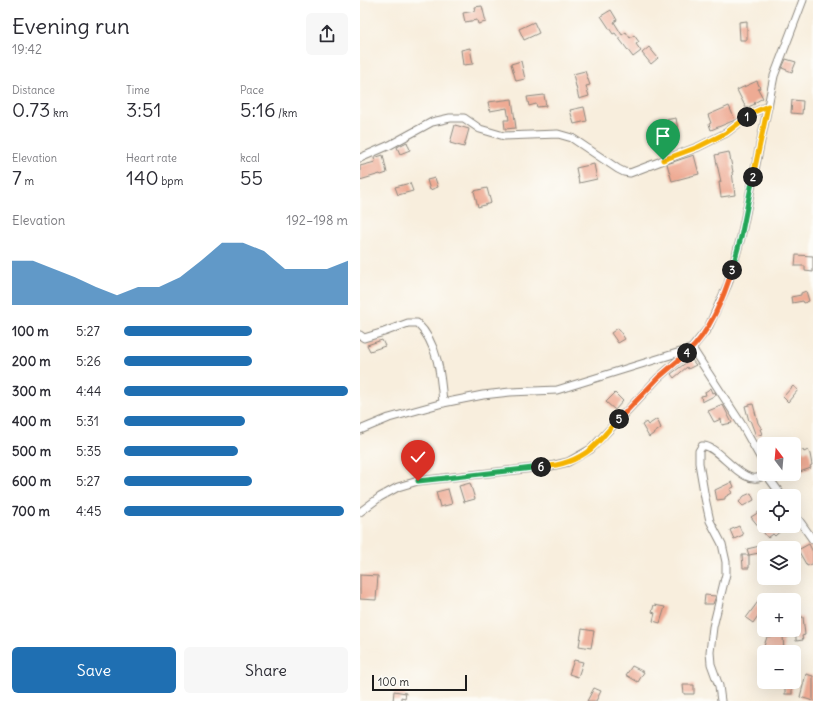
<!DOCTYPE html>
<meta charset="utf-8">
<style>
:root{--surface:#fff;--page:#f7f7f7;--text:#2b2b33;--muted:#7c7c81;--accent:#1f6fb2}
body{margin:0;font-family:Delius,sans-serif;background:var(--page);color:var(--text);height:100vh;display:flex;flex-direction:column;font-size:15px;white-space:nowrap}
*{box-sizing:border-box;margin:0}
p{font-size:13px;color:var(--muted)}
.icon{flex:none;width:22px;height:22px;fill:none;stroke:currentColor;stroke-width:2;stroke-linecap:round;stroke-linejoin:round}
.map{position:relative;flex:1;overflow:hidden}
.sheet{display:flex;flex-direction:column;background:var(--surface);width:360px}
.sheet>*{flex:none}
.needle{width:26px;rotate:344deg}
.buttons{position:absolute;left:397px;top:437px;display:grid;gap:8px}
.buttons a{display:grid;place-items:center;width:44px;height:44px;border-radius:6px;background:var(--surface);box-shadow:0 4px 16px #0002;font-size:20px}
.scale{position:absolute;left:12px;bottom:10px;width:95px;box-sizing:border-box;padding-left:4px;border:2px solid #1c1c1c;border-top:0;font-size:11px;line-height:14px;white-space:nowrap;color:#1c1c1c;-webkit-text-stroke:3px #fdfcf7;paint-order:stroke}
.pin{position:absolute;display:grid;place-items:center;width:34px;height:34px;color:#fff;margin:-41px -17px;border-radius:50% 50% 50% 0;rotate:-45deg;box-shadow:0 0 4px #0007}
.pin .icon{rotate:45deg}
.km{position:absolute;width:20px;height:20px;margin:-10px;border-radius:50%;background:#222;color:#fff;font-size:11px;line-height:20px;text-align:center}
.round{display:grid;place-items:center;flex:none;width:42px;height:42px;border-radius:6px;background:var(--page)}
.summary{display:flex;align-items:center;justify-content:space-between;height:68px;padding:0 12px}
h1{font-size:22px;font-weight:600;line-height:30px}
.figures{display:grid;grid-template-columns:repeat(3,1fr);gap:6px;height:68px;padding:4px 12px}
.figures div{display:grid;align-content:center}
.figures b{font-size:20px;font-weight:600}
.figures small{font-size:11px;font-weight:400}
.figures p{font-size:11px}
.chart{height:112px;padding:8px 12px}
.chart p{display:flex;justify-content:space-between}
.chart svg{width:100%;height:72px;margin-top:4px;fill:var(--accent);opacity:.7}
.action{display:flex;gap:8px;margin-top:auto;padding:8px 12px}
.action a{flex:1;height:46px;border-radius:6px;background:var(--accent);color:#fff;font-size:16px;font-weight:600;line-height:46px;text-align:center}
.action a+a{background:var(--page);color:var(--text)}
ul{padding:0 12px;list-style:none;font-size:13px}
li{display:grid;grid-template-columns:64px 48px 1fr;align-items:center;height:30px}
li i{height:10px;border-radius:5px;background:var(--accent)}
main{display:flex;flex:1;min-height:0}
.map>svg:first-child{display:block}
.building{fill:#eeab94}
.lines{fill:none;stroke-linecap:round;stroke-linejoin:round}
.street-casing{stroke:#8a857c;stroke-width:9}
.street{stroke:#fff;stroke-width:7}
.split-1-casing{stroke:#fff;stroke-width:8}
.split-2-casing{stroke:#fff;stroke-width:8}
.split-3-casing{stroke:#fff;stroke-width:8}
.split-4-casing{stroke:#fff;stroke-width:8}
.split-5-casing{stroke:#fff;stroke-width:8}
.split-6-casing{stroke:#fff;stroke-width:8}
.split-7-casing{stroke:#fff;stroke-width:8}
.split-8-casing{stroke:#fff;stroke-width:8}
.split-1{stroke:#f5b400;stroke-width:5}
.split-2{stroke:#f5b400;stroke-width:5}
.split-3{stroke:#22a559;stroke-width:5}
.split-4{stroke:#f0652b;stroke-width:5}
.split-5{stroke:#f0652b;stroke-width:5}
.split-6{stroke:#f5b400;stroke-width:5}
.split-7{stroke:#22a559;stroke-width:5}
.split-8{stroke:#22a559;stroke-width:5}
</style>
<main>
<section class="sheet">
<div class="summary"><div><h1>Evening run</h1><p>19:42</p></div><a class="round"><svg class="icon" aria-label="share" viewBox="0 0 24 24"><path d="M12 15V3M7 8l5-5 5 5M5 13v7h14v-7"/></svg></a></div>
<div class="figures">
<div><p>Distance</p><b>0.73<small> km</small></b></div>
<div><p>Time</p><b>3:51</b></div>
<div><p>Pace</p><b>5:16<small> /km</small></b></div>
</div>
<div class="figures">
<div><p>Elevation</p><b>7<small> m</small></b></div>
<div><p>Heart rate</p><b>140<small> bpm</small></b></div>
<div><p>kcal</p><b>55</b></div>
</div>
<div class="chart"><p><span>Elevation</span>192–198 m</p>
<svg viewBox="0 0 160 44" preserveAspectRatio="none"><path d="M0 44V17L10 17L20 22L30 27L40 33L50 38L60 33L70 33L80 27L90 17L100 6L110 6L120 11L130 22L140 22L150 22L160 17V44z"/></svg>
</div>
<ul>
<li><b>100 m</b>5:27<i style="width:57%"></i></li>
<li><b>200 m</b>5:26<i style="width:57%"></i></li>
<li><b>300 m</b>4:44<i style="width:100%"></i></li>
<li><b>400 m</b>5:31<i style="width:54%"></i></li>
<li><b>500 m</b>5:35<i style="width:51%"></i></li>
<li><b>600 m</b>5:27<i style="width:57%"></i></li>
<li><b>700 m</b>4:45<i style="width:98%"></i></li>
</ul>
<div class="action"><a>Save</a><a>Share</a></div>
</section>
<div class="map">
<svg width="453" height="701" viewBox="0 0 453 701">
<rect width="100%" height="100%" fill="#fdfcf7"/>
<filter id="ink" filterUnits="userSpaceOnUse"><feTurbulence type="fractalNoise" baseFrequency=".025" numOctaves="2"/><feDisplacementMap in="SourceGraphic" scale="8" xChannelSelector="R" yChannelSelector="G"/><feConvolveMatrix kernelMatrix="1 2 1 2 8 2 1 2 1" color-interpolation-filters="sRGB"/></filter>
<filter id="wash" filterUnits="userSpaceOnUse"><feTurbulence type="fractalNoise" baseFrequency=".012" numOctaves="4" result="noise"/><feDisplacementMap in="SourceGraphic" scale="16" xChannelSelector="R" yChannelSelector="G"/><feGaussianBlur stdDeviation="0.9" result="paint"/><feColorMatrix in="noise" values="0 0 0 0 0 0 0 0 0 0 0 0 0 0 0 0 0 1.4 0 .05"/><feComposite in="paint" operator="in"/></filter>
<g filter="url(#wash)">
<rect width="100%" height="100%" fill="#f8eedd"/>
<g id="blocks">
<g class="building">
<path d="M122,6L126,22L118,24L117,20L105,22L103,13L115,11L114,7Z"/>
<path d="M251,10L257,20L254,22L262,35L266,32L270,38L274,35L279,42L276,44L281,51L273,57L255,33L253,34L241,16Z"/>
<path d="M387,21V40H380L379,22Z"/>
<path d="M174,22L179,33L164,40L159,29Z"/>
<path d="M289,47L298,58L291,64L282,53Z"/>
<path d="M110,48L113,64L103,65L101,50Z"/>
<path d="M426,59L436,62L432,72L422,68Z"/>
<path d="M161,61L165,79L156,81L151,64Z"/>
<path d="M225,71L230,85L226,86L229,96L219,99L213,74Z"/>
<path d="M397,81L400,88L398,89L403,98L394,103L395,104L386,108L377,90Z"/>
<path d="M184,95L186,106L177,107L176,104L169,106L167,97Z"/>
<path d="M152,99L156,128L145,129L144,120H149L147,108L130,111L128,102Z"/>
<path d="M432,100L443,101L442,114L431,113Z"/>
<path d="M369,106L375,120L351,130L349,124L351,123L348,115Z"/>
<path d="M224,107L227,121L214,124L210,110Z"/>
<path d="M316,118L318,130L301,133L299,121Z"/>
<path d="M95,125L109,129L104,147L90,143Z"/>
<path d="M47,142L50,150L40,154L37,147Z"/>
<path d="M369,152L373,172H372L375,195L361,197L359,182H361L355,155Z"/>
<path d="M23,155L27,173L21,175L20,174L0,180V166L15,162L14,158Z"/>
<path d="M334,155L339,174L312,181L307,164Z"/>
<path d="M234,164L237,179L219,183L216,168Z"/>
<path d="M75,178L78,187L70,190L67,180Z"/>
<path d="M50,183L53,191L38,195L35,187Z"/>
<path d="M127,188L131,203L118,207L114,191Z"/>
<path d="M436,255L453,256V272L445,271V266H435Z"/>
<path d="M446,291L449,301L444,303L443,301L432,303L431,297L441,295V293Z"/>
<path d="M258,328L265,339L258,343L251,333Z"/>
<path d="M22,340L25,346L10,351L7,345Z"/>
<path d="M331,359L336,365L328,369L327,367L314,378L311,374Z"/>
<path d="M433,386L438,390L428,402L423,397Z"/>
<path d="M351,388L353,393L355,392L356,395L342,402L341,396L346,395L345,392Z"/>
<path d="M255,393L263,401L255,410L246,402Z"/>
<path d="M393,404L398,423L402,429H400L402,434L396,436L390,420L389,421L385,406Z"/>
<path d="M363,405L372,423L362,425L361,419L354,422L348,411Z"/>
<path d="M297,419L301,428L289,437L282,425L286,422L288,425Z"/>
<path d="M443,450L444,452L448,450L450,454L452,465L450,466L451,468L434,474V453Z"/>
<path d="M372,482L374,487L370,489L372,493L365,497V499L357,500L355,490Z"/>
<path d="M110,483L115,499L104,502L99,486Z"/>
<path d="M88,489L92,504L80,507L76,492Z"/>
<path d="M391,493L394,500L383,506L379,502L384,496Z"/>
<path d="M404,509V526H426L415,536L413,534L408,538L391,517Z"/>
<path d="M379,526L383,535L374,539L370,530Z"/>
<path d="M449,544L453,552V563L447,566L438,550Z"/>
<path d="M404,545V552L389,555L387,549Z"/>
<path d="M382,555H389V568H383Z"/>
<path d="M0,575L18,576L16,600L0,599Z"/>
<path d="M345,595L356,596L353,604H344Z"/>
<path d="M400,599L404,602V607L393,623L386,618Z"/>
<path d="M294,605L305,607L300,623L293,621L295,613L292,612Z"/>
<path d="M435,617H443L445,635L442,636L443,640L436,641V636L426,637L425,630H434Z"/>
<path d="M222,629L234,631L231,648L219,646Z"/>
<path d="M423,636L424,652H402L407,637Z"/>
<path d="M214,660L223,662L218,677L209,674Z"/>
<path d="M272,666L284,672L278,682L266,675Z"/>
<path d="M446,674L453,676V701L440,697Z"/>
<rect x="425" y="682" width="7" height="12"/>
<path d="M323,685H334V694H324Z"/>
<path d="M234,688L241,691L236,701H227Z"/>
<path d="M34,691L46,693L45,698L41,697V701H33Z"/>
</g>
</g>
</g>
<g filter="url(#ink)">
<use href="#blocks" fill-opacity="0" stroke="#8a857c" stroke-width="1"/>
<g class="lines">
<defs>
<g id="street">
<path d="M408,106L414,76L443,0"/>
<path d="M0,158L30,145L72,122L90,118H104L120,129L144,136L198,134L212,138L258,169L264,172L270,173L338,147L366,133L392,113L408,106L381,237L368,284L348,328L332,348L382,425L404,464"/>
<path d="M0,335L4,338L24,332L48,323H57C78,343 81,376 83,403"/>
<path d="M0,430L29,418L83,403L123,395L150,392L197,390L330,349"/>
<path d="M406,474L422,496"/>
<path d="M0,512L20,497L38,487L58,481L191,466L208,462L231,449L298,378L332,348"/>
<path d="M434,513L453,540"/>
<path d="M361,701L359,686L351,664L350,652L353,627L366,574V562L362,544L350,521L345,498L339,463V451L342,446C358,443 385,493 405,474"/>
</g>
</defs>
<use href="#street" class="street-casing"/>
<use href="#street" class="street"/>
</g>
</g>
<g class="lines" filter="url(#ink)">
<defs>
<path id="split-1" d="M303,160L338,147L366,133L387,117"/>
<path id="split-2" d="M387,117L392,113L408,106L393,177"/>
<path id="split-3" d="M372,270L381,237L393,177"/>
<path id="split-4" d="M327,353C349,334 364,297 372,270"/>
<path id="split-5" d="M259,419L298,378L327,353"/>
<path id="split-6" d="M181,467C199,466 216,461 231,449C241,441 249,428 259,419"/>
<path id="split-7" d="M86,478L181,467"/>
<path id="split-8" d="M58,481L86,478"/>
</defs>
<use href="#split-1" class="split-1-casing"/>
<use href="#split-2" class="split-2-casing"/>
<use href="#split-3" class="split-3-casing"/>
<use href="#split-4" class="split-4-casing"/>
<use href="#split-5" class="split-5-casing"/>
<use href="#split-6" class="split-6-casing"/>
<use href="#split-7" class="split-7-casing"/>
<use href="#split-8" class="split-8-casing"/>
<use href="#split-1" class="split-1"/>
<use href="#split-2" class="split-2"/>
<use href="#split-3" class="split-3"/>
<use href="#split-4" class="split-4"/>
<use href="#split-5" class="split-5"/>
<use href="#split-6" class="split-6"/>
<use href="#split-7" class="split-7"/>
<use href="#split-8" class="split-8"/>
</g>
</svg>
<div class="buttons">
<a><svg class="needle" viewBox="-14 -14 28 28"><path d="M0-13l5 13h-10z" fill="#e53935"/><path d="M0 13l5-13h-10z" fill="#7c7c81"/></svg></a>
<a><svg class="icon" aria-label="locate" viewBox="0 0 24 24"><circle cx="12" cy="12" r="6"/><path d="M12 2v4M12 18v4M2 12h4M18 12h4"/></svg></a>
<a><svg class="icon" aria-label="layers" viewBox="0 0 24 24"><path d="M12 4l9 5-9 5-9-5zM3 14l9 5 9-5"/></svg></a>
<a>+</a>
<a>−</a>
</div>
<div class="scale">100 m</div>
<div class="pin" style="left:303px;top:160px;background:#1e9e55"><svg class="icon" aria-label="arrive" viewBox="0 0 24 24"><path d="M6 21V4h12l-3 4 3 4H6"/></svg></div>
<div class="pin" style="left:58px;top:481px;background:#d93025"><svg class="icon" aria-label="check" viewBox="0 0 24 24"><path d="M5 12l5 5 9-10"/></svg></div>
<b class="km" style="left:387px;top:117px">1</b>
<b class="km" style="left:393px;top:177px">2</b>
<b class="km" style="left:372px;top:270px">3</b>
<b class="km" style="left:327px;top:353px">4</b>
<b class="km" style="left:259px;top:419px">5</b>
<b class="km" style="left:181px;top:467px">6</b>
</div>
</main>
